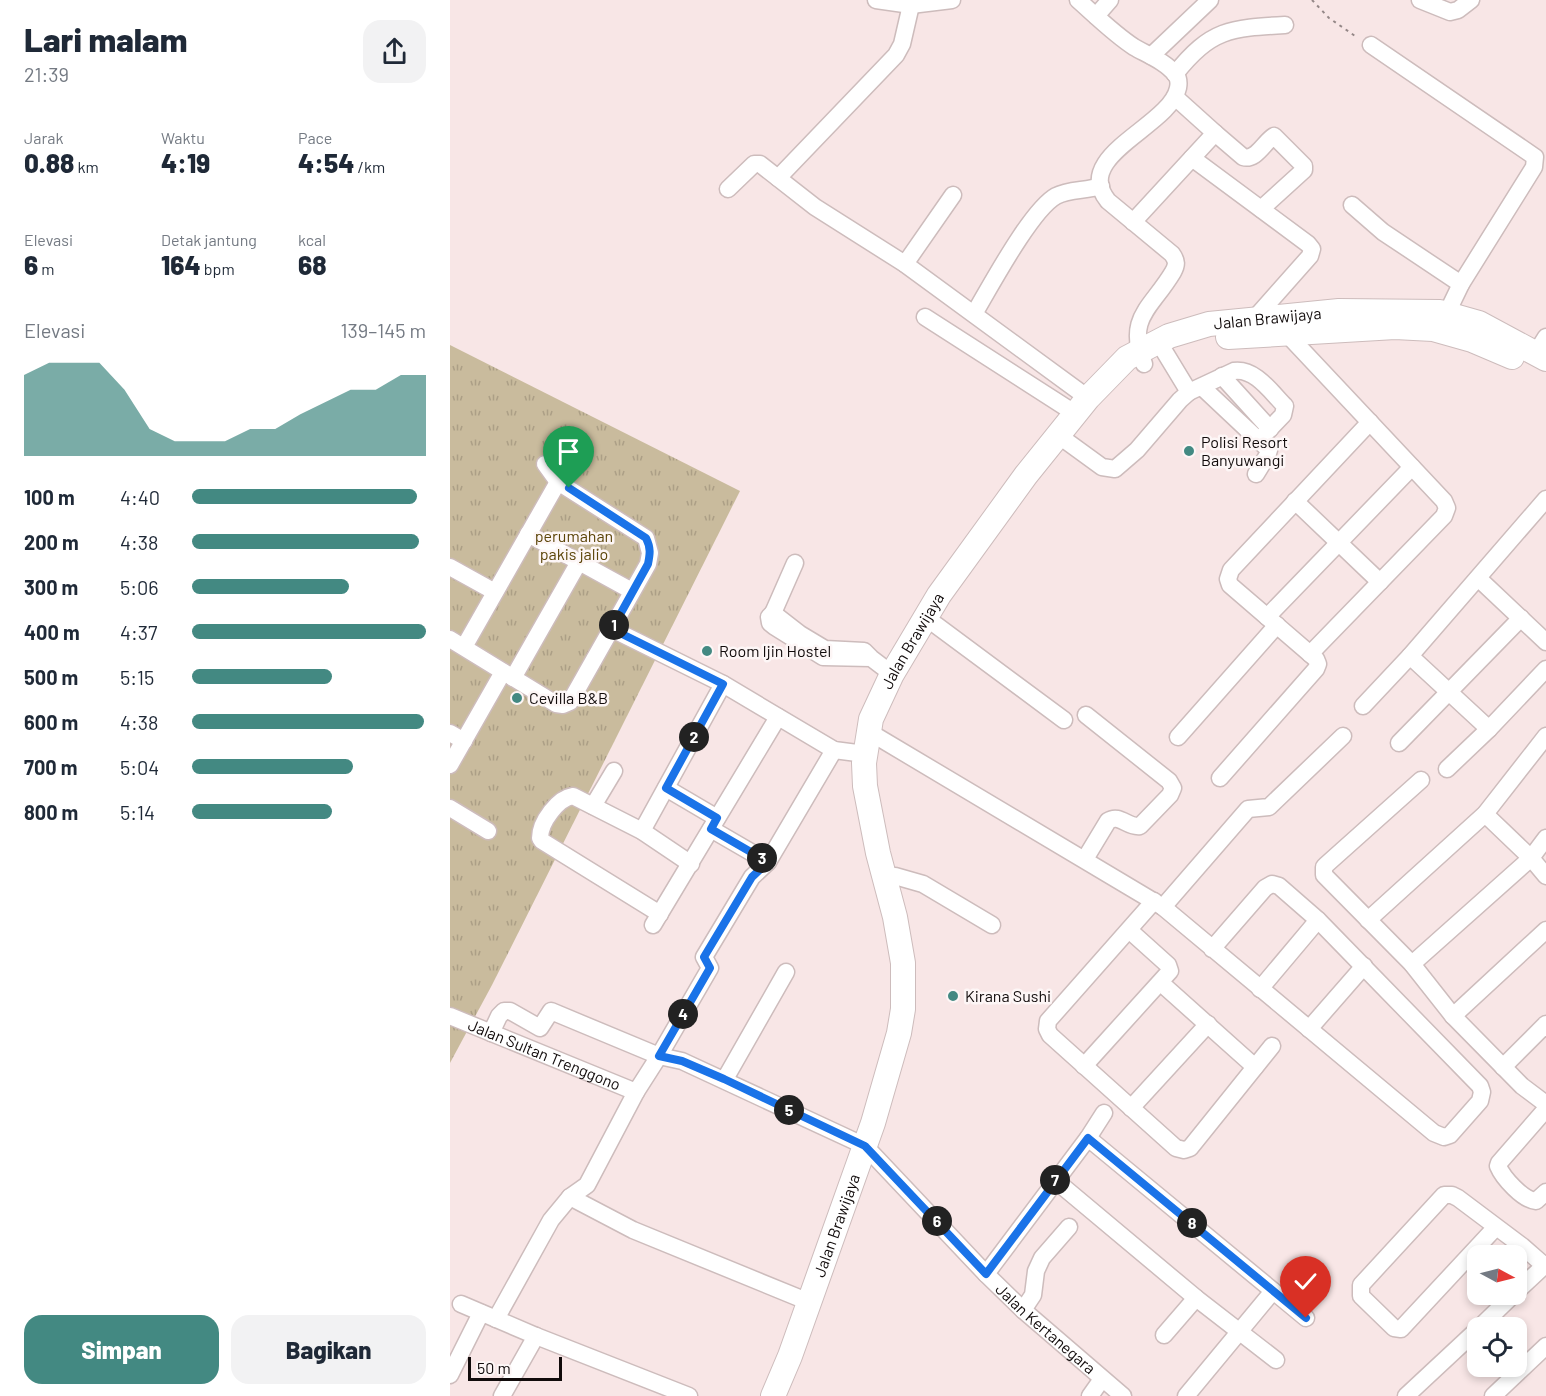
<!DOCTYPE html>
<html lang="id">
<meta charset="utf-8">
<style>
:root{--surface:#fff;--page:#f2f2f3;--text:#1f2937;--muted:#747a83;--accent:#438982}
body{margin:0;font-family:Barlow,sans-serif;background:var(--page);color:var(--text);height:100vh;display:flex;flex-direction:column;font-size:22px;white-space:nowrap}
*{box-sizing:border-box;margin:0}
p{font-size:20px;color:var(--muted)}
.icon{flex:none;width:33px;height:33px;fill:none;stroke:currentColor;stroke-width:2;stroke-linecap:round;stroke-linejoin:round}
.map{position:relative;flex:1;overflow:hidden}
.drawer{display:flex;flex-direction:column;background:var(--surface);width:450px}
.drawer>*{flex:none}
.needle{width:39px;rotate:97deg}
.buttons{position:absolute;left:1017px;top:1245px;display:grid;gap:12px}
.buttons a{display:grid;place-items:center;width:60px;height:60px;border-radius:12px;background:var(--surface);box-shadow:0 3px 9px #0003;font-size:30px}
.scale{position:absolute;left:18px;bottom:15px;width:94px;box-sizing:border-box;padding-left:6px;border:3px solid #110b0b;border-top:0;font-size:16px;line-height:21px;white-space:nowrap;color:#110b0b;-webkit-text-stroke:4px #fdf6f6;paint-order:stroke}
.pin{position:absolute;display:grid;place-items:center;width:51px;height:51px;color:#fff;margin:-62px -26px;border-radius:50% 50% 50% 0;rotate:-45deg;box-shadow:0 0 6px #0007}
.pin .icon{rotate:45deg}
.km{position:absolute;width:30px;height:30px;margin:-15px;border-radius:50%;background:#222;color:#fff;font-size:16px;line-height:30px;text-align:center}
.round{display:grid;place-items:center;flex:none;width:63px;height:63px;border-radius:18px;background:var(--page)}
.summary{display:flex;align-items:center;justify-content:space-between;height:102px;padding:0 24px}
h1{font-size:33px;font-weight:800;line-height:45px}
.stats{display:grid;grid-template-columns:repeat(3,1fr);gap:9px;height:102px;padding:6px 24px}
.stats div{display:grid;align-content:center}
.stats b{font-size:26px;font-weight:800}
.stats small{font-size:16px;font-weight:400}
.stats p{font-size:16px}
.chart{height:168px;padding:12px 24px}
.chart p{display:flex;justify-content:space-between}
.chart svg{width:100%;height:108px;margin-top:6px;fill:var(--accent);opacity:.7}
.action{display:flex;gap:12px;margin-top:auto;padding:12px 24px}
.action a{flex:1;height:69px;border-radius:18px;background:var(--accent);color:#fff;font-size:24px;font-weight:800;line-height:69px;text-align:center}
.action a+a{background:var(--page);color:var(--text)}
ul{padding:0 24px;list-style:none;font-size:20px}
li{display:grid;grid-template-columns:96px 72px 1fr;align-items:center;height:45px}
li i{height:15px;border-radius:8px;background:var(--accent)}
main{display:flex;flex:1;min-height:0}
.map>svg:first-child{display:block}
.grass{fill:url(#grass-tufts)}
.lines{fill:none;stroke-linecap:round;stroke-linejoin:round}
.minor-casing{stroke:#cdbcbc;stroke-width:19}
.highway-casing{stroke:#cdbcbc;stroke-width:26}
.path{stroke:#948787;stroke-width:2;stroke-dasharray:3 4.5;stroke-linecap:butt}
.minor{stroke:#fff;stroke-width:16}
.highway{stroke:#fff;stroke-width:24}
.route-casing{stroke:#fff;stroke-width:12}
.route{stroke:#1a73e8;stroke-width:8}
.poi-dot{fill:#438982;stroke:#fdf6f6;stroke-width:2}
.labels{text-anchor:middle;stroke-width:5;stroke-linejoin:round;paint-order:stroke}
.street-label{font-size:16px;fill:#110b0b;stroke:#fdf6f6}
.poi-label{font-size:16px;fill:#110b0b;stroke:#fdf6f6;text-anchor:start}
.park-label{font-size:16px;fill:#5c4509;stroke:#fdf6f6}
</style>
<main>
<section class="drawer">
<div class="summary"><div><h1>Lari malam</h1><p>21:39</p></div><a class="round"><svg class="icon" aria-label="share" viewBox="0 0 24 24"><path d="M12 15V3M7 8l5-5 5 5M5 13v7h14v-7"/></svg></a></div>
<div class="stats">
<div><p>Jarak</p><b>0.88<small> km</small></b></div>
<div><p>Waktu</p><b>4:19</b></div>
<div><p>Pace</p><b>4:54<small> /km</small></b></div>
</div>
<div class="stats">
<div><p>Elevasi</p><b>6<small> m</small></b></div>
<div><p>Detak jantung</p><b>164<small> bpm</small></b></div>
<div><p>kcal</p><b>68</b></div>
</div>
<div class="chart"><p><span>Elevasi</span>139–145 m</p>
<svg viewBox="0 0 160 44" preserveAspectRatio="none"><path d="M0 44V11L10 6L20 6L30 6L40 17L50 33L60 38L70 38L80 38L90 33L100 33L110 27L120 22L130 17L140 17L150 11L160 11V44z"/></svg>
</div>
<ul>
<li><b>100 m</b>4:40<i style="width:96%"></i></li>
<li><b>200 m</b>4:38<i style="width:97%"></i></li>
<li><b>300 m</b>5:06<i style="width:67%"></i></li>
<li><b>400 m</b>4:37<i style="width:100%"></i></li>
<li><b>500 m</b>5:15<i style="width:60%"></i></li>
<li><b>600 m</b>4:38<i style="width:99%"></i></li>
<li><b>700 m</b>5:04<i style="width:69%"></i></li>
<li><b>800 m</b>5:14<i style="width:60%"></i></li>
</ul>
<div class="action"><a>Simpan</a><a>Bagikan</a></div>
</section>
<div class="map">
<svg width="1096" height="1396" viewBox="0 0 1096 1396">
<defs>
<pattern id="grass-tufts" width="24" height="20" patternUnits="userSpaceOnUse" patternTransform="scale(1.5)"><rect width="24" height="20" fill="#c9bb9d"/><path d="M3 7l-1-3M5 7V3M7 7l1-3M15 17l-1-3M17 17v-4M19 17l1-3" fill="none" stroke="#ac9f86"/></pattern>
</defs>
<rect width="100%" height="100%" fill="#f8e6e6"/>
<path class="grass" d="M0,345L290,491L42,985L0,1063Z"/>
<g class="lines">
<defs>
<g id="minor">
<path d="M426,0L461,5L502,0"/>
<path d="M628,0C646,16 664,34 684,47C698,55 716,62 726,75C729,79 729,83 728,88C720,127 621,155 658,201L722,254C727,261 727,265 723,272C701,309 676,317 694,364"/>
<path d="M970,0L1000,12L1008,10L1021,0"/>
<path d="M646,16L660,0"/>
<path d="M921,45L1085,157L1084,167L1011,284L997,313"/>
<path d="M701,56L760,0"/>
<path d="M725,74C761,29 780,28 835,25"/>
<path d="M725,97L765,133"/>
<path d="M742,158L858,244L862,249L860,256L805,318"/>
<path d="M328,178L446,55L452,44L461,5"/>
<path d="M278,189L304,164H310L365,207L455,264L638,398"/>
<path d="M902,205L933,232L1011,284"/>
<path d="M683,222L765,133L793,157C806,161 814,142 824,136L854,166V170L811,209"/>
<path d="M455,264L503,195"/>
<path d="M524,314C540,287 581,210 606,196C619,189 636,191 651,186"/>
<path d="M475,317L626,414"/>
<path d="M836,333L994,501L997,508L994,516L860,654"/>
<path d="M1086,353L1096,337"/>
<path d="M772,376L820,429"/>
<path d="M752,387L819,450L817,456L806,474"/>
<path d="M739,392L784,371C805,368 821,392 835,406L833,415L809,440"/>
<path d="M608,435L652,467L665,469L687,450L730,400L739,392L708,341"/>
<path d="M95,464L108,482"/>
<path d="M845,501L930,582"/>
<path d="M78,534L182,591"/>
<path d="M0,567L45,592"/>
<path d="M1028,578L1096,642"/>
<path d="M323,613L345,563"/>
<path d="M817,617L962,467"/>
<path d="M486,625L614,720"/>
<path d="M162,629L273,684L384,750L415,754"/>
<path d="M0,639L106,704L113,705L120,702L198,564L200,553L196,538L108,482L14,647"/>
<path d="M421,658L373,657L325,627L320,623L319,617L323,613L350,634L375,649L414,651L421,658L442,674"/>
<path d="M63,678L129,562"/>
<path d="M913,706L960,656"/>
<path d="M1039,729L960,656L1096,499"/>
<path d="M0,733L14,741"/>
<path d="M426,736L713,907L984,1133L994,1137L1000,1135L1030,1101L1032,1092L1030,1086L868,920L829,886L822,884L815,888L762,949"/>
<path d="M728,737L827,625"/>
<path d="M949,743L1071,618"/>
<path d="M0,765L53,672"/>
<path d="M997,769L1039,729L1096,669"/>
<path d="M770,778L866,669L868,664L866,659L780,585L778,579L781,570L920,422"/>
<path d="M971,780L877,864L874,867V875L962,964L1003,1016L1072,1086L1096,1104"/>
<path d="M216,788L267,818"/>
<path d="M143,806L164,771"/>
<path d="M0,808L38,831"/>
<path d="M1035,814L1081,858L1096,876"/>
<path d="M261,829L318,862"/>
<path d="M192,831L273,684"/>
<path d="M635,859L658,821C670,813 677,828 690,826L720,795L723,788L719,781L636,715"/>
<path d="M445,876L473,884L542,925"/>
<path d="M704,901L598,1021L597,1029L600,1035L726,1148L734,1150L740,1148L822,1046"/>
<path d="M713,907L798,809L819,807L893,736"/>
<path d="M210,914L92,841L90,838C90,822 108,798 123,796L192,831L241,864"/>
<path d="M918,920L1035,814L1096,736"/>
<path d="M203,925L328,717"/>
<path d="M962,964L1081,858L1096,838"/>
<path d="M711,983L805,1067"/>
<path d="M810,989L868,920"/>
<path id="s1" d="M0,1016L186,1092L209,1056L232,1061L415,1146L536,1274L573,1310L673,1396"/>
<path d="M1003,1016L1096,930"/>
<path d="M859,1029L914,966"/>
<path d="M41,1033L49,1016L54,1011H60L90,1028L101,1011L209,1056L260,968L254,957L302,877L318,862L384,750"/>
<path d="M634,1066L720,971L718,965L679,930"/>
<path d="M1053,1067L1096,1024"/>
<path d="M275,1079L336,972"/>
<path d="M681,1108L758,1024"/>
<path d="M1096,1109L1049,1163L1048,1166C1053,1178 1073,1200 1086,1201L1096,1192"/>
<path d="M638,1138L856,1318"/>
<path d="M605,1180L746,1298L826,1360"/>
<path d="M120,1197L183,1230L359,1302"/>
<path d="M1046,1227L951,1329L944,1328L911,1296V1285L994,1195H1002L1008,1198L1072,1246L1096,1267"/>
<path d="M536,1274L638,1138L654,1113"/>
<path d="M1066,1292L1094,1266"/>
<path d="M11,1304L86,1336L239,1396"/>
<path d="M573,1310L583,1295L586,1271L592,1258L619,1227"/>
<path d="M46,1319L101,1220L120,1197L137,1185L186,1092"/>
<path d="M1029,1328L1064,1294"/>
<path d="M714,1335L746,1298"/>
<path d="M0,1375L31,1313"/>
<path d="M52,1396L86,1336"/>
<path d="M640,1396L652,1379"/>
<path d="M736,1396L823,1291"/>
<path d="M956,1396L1028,1329"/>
<path d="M1043,1396L1096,1346"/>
</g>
<g id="highway">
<path d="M778,337L945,327L983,329L1022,340L1062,357"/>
<path id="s2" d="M323,1396L340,1356L423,1123L449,1033L453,1009V963L445,917L428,853L415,786L414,763L421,719L442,674L489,595L576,475L638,398L677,358L719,336L759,324L889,311L990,312L1029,323L1096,359"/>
</g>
</defs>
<use href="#minor" class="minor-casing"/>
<use href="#highway" class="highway-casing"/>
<path class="path" d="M862,0L879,18L908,38"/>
<use href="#minor" class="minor"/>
<use href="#highway" class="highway"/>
</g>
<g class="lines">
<defs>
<path id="route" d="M119,488L196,538C201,548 200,554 198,564L162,629L273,684L216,788L267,818L261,829L318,862L302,877L254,957L260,968L209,1056L232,1061L274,1079L415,1146L536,1274L638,1138L856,1318"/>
</defs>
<use href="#route" class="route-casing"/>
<use href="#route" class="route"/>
</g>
<g class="poi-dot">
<circle cx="739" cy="451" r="6"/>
<circle cx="257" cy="651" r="6"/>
<circle cx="67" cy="698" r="6"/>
<circle cx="503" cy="996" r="6"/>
</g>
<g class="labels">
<g class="street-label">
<text dy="6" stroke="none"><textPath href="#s2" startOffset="1296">Jalan Brawijaya</textPath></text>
<text dy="6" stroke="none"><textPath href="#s2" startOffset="792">Jalan Brawijaya</textPath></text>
<text dy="6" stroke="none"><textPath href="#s1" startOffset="102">Jalan Sultan Trenggono</textPath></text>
<text dy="6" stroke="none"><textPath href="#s2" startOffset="182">Jalan Brawijaya</textPath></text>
<text dy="6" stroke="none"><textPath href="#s1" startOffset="726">Jalan Kertanegara</textPath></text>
</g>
<g class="poi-label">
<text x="751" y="448">Polisi Resort<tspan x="751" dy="18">Banyuwangi</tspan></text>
<text x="269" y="657">Room Ijin Hostel</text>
<text x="79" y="704">Cevilla B&amp;B</text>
<text x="515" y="1002">Kirana Sushi</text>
</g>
<g class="park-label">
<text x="124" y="542">perumahan<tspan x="124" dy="18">pakis jalio</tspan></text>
</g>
</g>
</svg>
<div class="buttons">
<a><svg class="needle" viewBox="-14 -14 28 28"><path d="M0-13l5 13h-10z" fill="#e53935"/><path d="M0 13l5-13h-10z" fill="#747a83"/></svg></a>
<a><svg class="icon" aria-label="locate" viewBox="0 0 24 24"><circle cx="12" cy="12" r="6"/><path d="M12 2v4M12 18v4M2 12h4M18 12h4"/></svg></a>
</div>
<div class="scale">50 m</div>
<div class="pin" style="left:119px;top:488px;background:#1e9e55"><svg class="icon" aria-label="arrive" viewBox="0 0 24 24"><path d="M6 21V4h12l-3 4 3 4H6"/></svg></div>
<div class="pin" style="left:856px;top:1318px;background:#d93025"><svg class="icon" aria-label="check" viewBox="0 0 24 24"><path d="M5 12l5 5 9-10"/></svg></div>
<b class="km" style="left:164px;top:625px">1</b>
<b class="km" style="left:244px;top:737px">2</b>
<b class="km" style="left:312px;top:858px">3</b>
<b class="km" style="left:233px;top:1014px">4</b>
<b class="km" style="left:339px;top:1110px">5</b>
<b class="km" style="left:487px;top:1221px">6</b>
<b class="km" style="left:605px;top:1180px">7</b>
<b class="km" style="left:742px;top:1223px">8</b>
</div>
</main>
